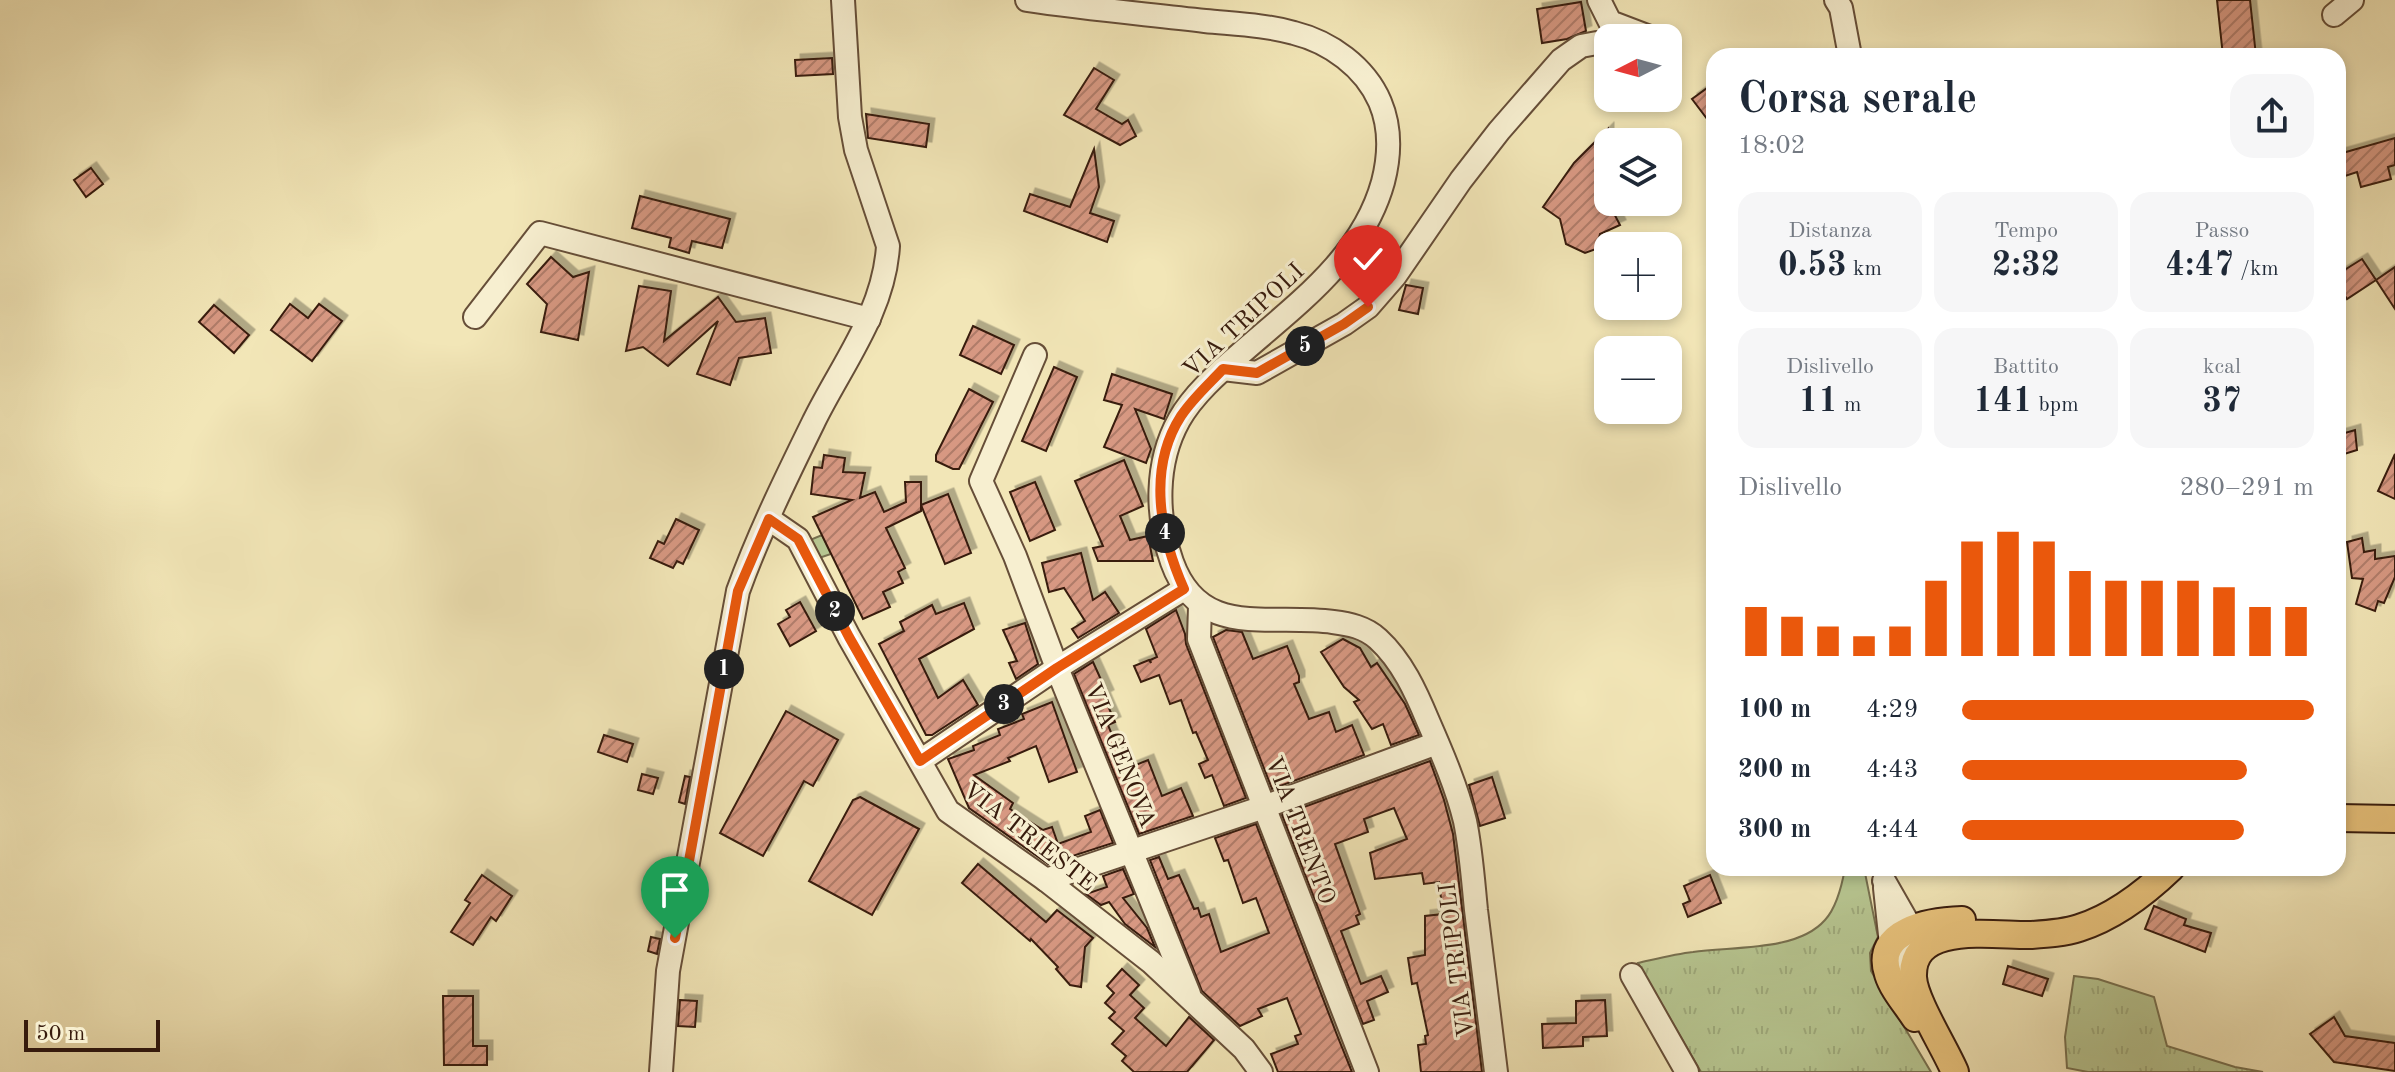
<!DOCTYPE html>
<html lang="it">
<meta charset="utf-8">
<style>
:root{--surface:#fff;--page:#f6f6f7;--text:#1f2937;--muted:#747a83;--accent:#ea580c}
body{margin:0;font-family:"Old Standard TT",serif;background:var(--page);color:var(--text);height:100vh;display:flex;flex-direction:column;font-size:30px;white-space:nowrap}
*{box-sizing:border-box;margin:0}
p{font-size:26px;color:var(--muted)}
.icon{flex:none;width:44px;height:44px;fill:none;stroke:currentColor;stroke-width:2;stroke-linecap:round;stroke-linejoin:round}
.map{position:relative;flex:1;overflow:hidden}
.details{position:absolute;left:1706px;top:48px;width:640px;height:828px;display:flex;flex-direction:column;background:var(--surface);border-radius:24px;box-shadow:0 4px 12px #0003}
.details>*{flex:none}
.needle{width:52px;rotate:264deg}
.controls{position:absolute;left:1594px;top:24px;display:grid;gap:16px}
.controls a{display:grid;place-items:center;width:88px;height:88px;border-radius:16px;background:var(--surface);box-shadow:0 4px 12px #0003;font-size:40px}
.scale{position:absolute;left:24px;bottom:20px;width:136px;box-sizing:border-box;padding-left:8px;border:4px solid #371b0d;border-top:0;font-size:22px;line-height:28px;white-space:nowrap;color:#371b0d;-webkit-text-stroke:6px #f7efd0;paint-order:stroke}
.pin{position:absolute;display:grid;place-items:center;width:68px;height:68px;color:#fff;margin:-82px -34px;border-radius:50% 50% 50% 0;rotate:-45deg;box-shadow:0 0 8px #0007}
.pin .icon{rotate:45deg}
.km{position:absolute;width:40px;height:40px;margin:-20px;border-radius:50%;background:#222;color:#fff;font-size:22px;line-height:40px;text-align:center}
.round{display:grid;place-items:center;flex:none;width:84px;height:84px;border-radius:24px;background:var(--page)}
.summary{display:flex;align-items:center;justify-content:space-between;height:136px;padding:0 32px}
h1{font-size:44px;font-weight:800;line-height:60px}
.metrics{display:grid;grid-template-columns:repeat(3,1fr);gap:12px;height:136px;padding:8px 32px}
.metrics div{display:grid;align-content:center;border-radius:20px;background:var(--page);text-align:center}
.metrics b{font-size:34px;font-weight:800}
.metrics small{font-size:22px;font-weight:400}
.metrics p{font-size:22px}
.chart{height:224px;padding:16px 32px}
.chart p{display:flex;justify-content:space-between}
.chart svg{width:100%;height:144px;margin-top:8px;stroke:var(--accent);stroke-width:6}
ul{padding:0 32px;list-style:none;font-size:26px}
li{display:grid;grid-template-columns:128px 96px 1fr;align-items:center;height:60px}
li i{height:20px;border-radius:10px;background:var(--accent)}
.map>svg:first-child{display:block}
.grass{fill:url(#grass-tufts);stroke:#77704f;stroke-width:2}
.building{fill:url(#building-hatch);stroke:#371b0d;stroke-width:2;filter:url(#shadow)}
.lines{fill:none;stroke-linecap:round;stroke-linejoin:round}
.minor-casing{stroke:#664e38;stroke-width:26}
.major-casing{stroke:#371b0d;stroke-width:30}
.minor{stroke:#f7efd0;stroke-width:22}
.major{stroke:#e9c37c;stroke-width:26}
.route-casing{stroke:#fff;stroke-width:16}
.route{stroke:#ea580c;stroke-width:10}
.labels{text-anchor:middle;stroke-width:6;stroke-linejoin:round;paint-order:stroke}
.street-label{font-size:24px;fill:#371b0d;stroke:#f7efd0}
</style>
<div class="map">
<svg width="2395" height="1072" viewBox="0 0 2395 1072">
<defs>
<pattern id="grass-tufts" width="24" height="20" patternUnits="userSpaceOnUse" patternTransform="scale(2)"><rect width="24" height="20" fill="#b7c691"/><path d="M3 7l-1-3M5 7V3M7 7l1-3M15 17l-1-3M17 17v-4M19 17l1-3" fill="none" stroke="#9eaa7c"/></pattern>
<pattern id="building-hatch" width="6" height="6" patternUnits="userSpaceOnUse" patternTransform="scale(2)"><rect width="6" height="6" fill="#d79882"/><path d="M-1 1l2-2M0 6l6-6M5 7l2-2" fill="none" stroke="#af7b69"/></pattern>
<filter id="shadow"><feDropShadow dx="5.5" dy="-5.5" stdDeviation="0" flood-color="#0004"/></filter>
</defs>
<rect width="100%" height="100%" fill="#f2e6b7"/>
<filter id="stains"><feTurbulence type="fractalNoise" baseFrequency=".0025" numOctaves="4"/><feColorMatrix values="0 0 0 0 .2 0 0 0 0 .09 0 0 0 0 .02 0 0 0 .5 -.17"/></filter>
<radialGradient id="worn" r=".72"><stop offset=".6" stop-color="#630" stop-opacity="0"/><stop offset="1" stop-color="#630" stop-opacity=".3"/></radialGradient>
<g class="grass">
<path d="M822,535L831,554L819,558L810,540Z"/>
<path d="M1845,868H1864L1878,937L1870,953L1871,971L1931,1072H1701L1638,963C1656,959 1675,954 1693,952C1732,946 1797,952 1825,920C1837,907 1842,885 1845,868Z"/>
<path d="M2074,976L2098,979L2154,997L2167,1046L2235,1067L2263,1072H2088L2067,1068L2065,1037Z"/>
</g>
<g class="building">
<path d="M2217,0H2250L2256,56H2223Z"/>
<path d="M1581,2L1586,31L1567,39L1542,43L1537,9Z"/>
<path d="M832,58L833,74L796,76L795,60Z"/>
<path d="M1094,68L1114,80L1096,109L1122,124L1128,120L1136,136L1120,145L1064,115Z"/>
<path d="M1714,83V128L1692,99Z"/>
<path d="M866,114L929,124L926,147L868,138Z"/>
<path d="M1608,129V202L1620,225L1600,234L1596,249L1585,253L1566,244L1560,219L1543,207L1574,163Z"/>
<path d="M2395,138V165L2388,167L2391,179L2361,187L2357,172L2345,176L2339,154Z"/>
<path d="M1094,149L1099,187L1090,213L1114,221L1107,242L1024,211L1030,194L1070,207Z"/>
<path d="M91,168L103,184L86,197L74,180Z"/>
<path d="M640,196L730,219L722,248L692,241L689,253L669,247L671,238L632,228Z"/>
<path d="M551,257L573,277L589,272L578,340L541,332L547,304L527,284Z"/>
<path d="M2362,259L2376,280L2347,299L2338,285V274Z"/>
<path d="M2395,267V309L2376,280Z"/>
<path d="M1406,285L1423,288L1418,314L1399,310Z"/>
<path d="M639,286L671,291L664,341L718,297L736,322L765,318L771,353L739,358L730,385L697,374L718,321L668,366L643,347L626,351Z"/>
<path d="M290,304L308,318L319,304L342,321L312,361L271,330Z"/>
<path d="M214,305L249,335L234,353L199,322Z"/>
<path d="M973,326L1014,345L1001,374L960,355Z"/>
<path d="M1054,367L1077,377L1046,451L1022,441Z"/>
<path d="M1112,374L1172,394L1164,419L1135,409L1151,449L1146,463L1104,447L1122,405L1104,400Z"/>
<path d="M969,389L993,402L959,469H953L936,461V455Z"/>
<path d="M2355,430L2357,450L2338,456V435Z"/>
<path d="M2395,454V499L2378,491Z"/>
<path d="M824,455L845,458L843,472L865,473L860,498L875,492L884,512L906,502L905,482H921V505L948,494L971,553L945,564L921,505V511L886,528L905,568L898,572L903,583L883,592L890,607L863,619L813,517L852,500L811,494L814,467L822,468Z"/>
<path d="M1124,460L1143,506L1120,516L1130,540L1148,536L1153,561H1098L1093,548L1103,546L1075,481Z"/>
<path d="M1035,482L1055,530L1030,541L1010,492Z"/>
<path d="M676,519L699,530L683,564L677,561L673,568L650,558L658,541L664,544Z"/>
<path d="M2362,538L2364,552L2375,550V559L2395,556V577L2384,603L2378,601L2375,611L2356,604L2363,579L2352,578L2347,542Z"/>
<path d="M1081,553L1093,600L1105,592L1119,613L1078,638L1072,629L1085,621L1064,588L1049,592L1042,563Z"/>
<path d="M800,602L816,631L790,646L778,624L790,617L786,610Z"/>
<path d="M964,603L974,629L919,659L938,698L963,680L978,705L932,735H926L879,644L904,631L900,622L932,605L936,614Z"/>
<path d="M1176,610L1185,634L1186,644L1246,798L1224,806L1212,775L1205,778L1199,764L1208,760L1196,732L1193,733L1181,700L1170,704L1159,675L1141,682L1134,666L1149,660L1151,663L1150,660L1157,657L1146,629Z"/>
<path d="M1025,623L1038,664L1016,679L1009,663L1017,661L1003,630Z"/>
<path d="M1226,630L1242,632L1253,659L1287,646L1299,676V682L1294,684L1309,719L1329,712L1336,732L1352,725L1364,755L1272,789L1213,637Z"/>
<path d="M1343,639L1360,648L1371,667L1377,663L1405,704L1419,735L1391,745L1383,724L1372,729L1354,702L1359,700L1344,687L1321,652Z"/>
<path d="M1093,662L1108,695L1104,697L1115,722L1108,725L1126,769L1148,760L1162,796L1181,788L1193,816L1139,834L1074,674Z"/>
<path d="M1052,702L1077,772L1049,782L1036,746L1008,758L1010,761L974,775L1013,803L1010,809L1043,830L1052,827L1058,844L1091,832L1085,816L1100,810L1113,843L1048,864L969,808L948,759L974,750L973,746L1000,735L998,729L1024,719L1022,714Z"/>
<path d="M786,711L838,740L813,786L804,781L763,856L720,833Z"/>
<path d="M604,735L633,744L627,762L598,752Z"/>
<path d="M1430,761L1444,800L1453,834L1482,1072H1421L1418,1045L1426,1044L1425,1036L1428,1035L1417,983L1412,984L1408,958L1425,955V916L1443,914L1439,882L1424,884L1422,873L1375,879L1370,853L1407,839L1394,808L1364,819L1368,832L1335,844L1360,914L1356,916L1359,924L1341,931L1361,984L1381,976L1388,992L1367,1001L1374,1020L1363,1024L1282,815Z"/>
<path d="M642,774L658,778L653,794L638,790Z"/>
<path d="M685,776L690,777L685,804L679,802Z"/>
<path d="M1492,777L1505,818L1480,826L1469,785Z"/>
<path d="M860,797L919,829L872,915L809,881L853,800Z"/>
<path d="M1256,824L1337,1035L1352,1072H1278L1271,1054L1298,1044L1295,1036L1301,1034L1287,998L1258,1009L1262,1016L1240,1026L1202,991L1150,860L1159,857L1168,879L1179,875L1194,909L1198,908L1201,917L1209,914L1221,952L1269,933L1256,898L1243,903L1228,860L1224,861L1215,838Z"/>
<path d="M978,864L1046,922L1057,910L1093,938L1085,947L1081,987L1070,985L1056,969L1058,967L1031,939L1030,941L962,883Z"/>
<path d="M1123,869L1134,894L1123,898L1147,928L1155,947L1125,924L1109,902L1101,905L1086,894L1107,887L1103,876Z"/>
<path d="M482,875L512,896L496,921L491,917L473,945L451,932L470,903L465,900Z"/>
<path d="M1710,875L1721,903L1688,917L1683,904L1690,901L1684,886Z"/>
<path d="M2154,906L2186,919L2184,925L2211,933L2205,952L2145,929Z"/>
<path d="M651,937L660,939L657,954L648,951Z"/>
<path d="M2008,966L2048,979L2042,996L2003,984Z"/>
<path d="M1122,969L1139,985L1130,995L1144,1008L1135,1018L1166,1046L1189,1017L1214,1040L1187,1072H1134L1122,1061L1126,1056L1112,1044L1124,1031L1109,1018L1115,1012L1105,1003L1114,993L1107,986Z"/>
<path d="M443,996H473V1046H487V1065H444Z"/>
<path d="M680,1000L697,1001L695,1027L678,1026Z"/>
<path d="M1605,1000L1607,1036L1583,1037V1046L1543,1048L1542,1024L1576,1023V1001Z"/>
<path d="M2334,1017L2345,1036L2395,1043V1071L2334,1062L2310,1034Z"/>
</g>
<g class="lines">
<defs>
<g id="minor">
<path d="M1027,0C1086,9 1146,14 1205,21C1235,24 1266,25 1294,33C1330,42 1365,67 1380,102C1391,128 1390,155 1383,182C1362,258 1297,304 1240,354C1218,373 1193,395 1179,420C1155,463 1156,517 1172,562C1200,640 1268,613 1333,622C1349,624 1365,627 1378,639C1402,661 1416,692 1428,721C1442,753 1457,788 1465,821C1471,850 1473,880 1476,910C1483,964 1489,1018 1496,1072"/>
<path d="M1599,0L1610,22L1652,38"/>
<path d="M1836,0L1841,8L1850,56"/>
<path d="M2334,15L2352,0"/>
<path d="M475,317L540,233L869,319"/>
<path d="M1035,355L981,481L1015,556L1057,668L1189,994"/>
<path d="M1223,369L1257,373L1344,324L1368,307L1395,276L1461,180L1499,131L1561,60L1581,46L1597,43L1608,44"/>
<path d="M769,519L798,539L849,637L948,811L1046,880L1151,962L1244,1049L1261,1072"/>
<path d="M1200,606L1199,639L1367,1072"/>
<path d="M920,761L1057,668L1184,589"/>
<path d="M1046,880L1264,807L1437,743"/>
<path d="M1884,881L1908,923L1911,936L1900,970L1910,998"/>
<path d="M1885,888L1891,944"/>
<path d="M1632,975L1687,1072"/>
<path d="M661,1072L668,971L738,591C759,533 787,476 814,421C842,364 884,312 888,246L856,150L850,117L843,0"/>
</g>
<g id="major">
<path d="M2338,818L2395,819"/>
<path d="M1915,1018C1906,1004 1893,990 1888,974C1873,930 1931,921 1962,920"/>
<path d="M1955,1072C1945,1048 1914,1000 1913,977C1911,920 1995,936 2031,935C2047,934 2064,933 2079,928C2114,917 2145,893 2171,868"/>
</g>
</defs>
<use href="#minor" class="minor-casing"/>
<use href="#major" class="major-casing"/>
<use href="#minor" class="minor"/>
<use href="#major" class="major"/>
</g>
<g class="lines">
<defs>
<path id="route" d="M675,938L738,591L769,519L798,539L849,637L920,761L1057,668L1184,589C1160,535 1147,469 1181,416C1193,398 1209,384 1223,369L1257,373L1344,324L1368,307"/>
</defs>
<use href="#route" class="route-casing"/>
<use href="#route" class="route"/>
</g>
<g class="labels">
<g class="street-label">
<text transform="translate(1243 320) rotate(-43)" y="8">VIA TRIPOLI</text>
<text transform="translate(1121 755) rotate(68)" y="8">VIA GENOVA</text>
<text transform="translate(1301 830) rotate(69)" y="8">VIA TRENTO</text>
<text transform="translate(1030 836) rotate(38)" y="8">VIA TRIESTE</text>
<text transform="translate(1456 960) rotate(-97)" y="8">VIA TRIPOLI</text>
</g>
</g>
<rect width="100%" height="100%" filter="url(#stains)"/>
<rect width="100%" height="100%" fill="url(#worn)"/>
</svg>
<div class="controls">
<a><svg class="needle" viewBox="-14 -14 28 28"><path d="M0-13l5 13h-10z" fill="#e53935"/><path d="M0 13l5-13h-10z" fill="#747a83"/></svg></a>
<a><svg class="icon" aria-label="layers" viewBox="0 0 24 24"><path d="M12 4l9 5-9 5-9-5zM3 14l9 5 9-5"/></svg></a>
<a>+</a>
<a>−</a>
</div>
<div class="scale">50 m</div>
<div class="pin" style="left:675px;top:938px;background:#1e9e55"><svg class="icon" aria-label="arrive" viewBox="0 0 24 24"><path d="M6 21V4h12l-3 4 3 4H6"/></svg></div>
<div class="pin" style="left:1368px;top:307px;background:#d93025"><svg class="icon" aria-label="check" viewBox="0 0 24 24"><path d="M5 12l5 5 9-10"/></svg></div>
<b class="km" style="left:724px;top:669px">1</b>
<b class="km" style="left:835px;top:611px">2</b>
<b class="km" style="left:1004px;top:704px">3</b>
<b class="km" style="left:1165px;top:533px">4</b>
<b class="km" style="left:1305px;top:346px">5</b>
<section class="details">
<div class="summary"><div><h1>Corsa serale</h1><p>18:02</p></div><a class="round"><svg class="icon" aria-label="share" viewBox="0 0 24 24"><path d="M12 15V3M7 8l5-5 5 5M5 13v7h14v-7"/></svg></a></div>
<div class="metrics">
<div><p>Distanza</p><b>0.53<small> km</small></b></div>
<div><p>Tempo</p><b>2:32</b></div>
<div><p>Passo</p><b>4:47<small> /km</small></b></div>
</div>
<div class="metrics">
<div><p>Dislivello</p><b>11<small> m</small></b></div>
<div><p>Battito</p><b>141<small> bpm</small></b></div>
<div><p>kcal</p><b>37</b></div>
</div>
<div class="chart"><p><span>Dislivello</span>280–291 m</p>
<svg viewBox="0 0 160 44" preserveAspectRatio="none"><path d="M5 44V29M15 44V32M25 44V35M35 44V38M45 44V35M55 44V21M65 44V9M75 44V6M85 44V9M95 44V18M105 44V21M115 44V21M125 44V21M135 44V23M145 44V29M155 44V29"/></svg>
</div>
<ul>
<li><b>100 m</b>4:29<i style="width:100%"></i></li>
<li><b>200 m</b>4:43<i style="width:81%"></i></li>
<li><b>300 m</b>4:44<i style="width:80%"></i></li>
</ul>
</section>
</div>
